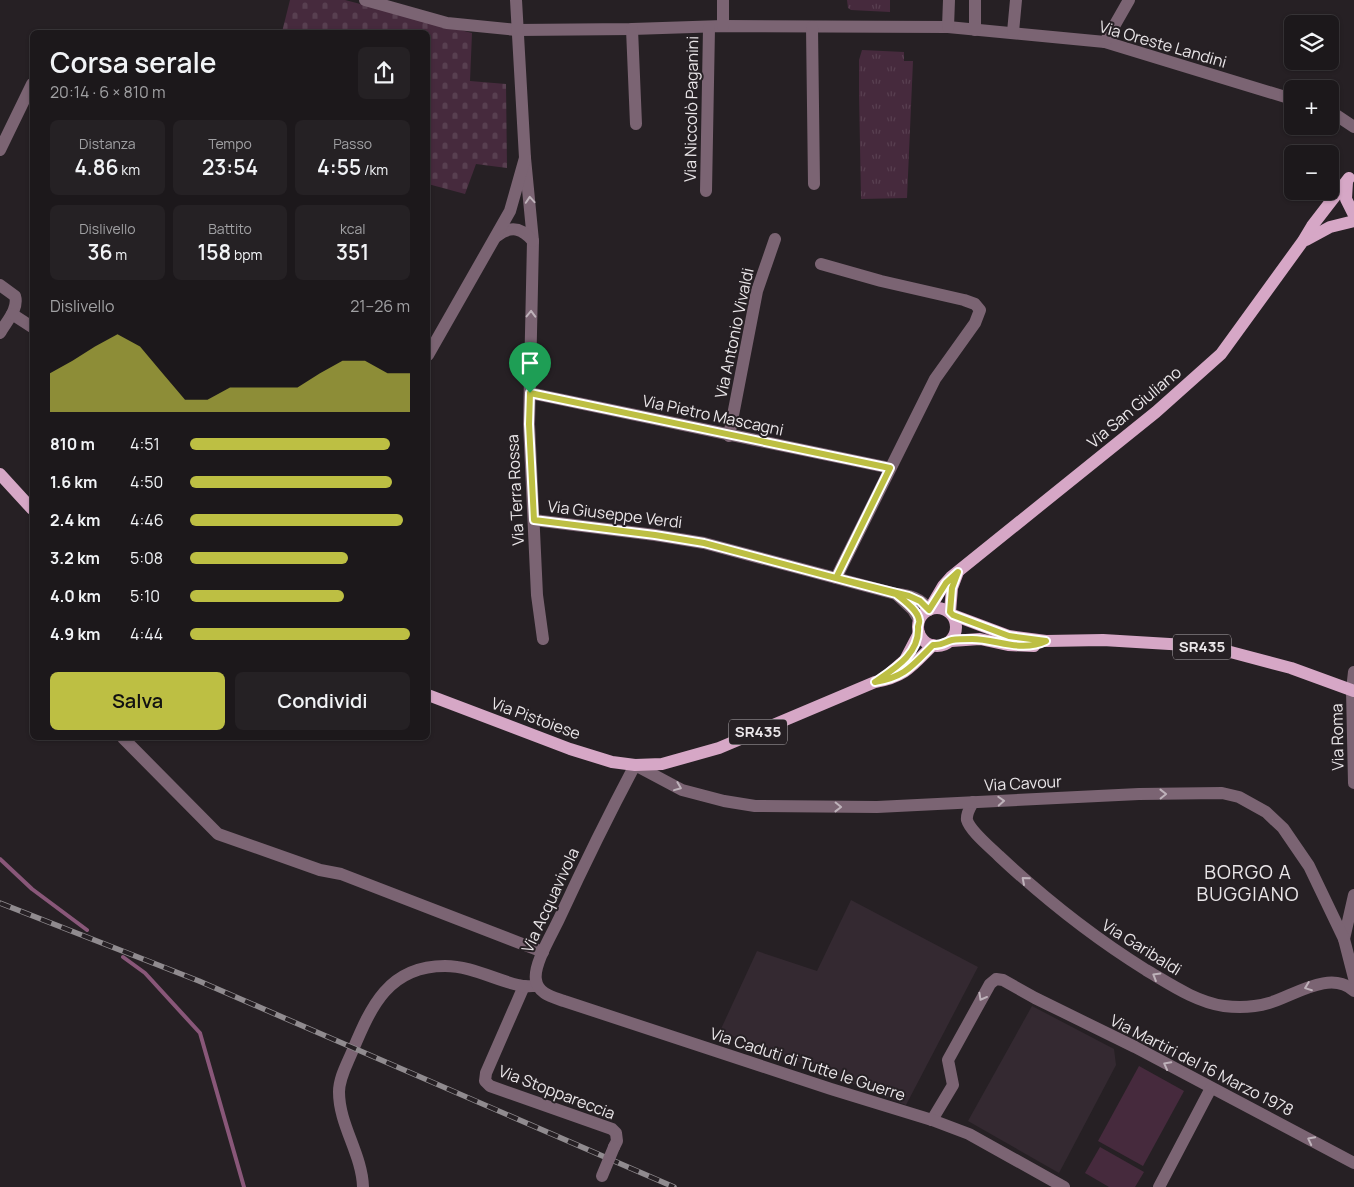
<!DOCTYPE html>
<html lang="it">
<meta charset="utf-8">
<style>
:root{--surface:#1c181b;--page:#252124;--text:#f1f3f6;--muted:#a0a0a3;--line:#3a373a;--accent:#bdbf43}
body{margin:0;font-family:Manrope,sans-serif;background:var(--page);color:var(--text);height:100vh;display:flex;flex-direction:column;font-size:19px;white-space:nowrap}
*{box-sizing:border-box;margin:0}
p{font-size:16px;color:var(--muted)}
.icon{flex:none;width:28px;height:28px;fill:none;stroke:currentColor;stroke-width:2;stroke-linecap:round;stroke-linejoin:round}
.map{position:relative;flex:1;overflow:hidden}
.details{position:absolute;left:30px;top:30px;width:400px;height:710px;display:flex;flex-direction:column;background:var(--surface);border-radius:8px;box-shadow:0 1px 4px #0004,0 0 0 1px var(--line)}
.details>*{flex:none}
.controls{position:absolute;left:1284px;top:15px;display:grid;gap:10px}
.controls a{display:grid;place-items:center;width:55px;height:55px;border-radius:8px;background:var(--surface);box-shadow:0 1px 4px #0004,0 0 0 1px var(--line);font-size:25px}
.pin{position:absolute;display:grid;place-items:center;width:42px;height:42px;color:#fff;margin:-51px -21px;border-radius:50% 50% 50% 0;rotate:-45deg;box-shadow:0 0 5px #0007}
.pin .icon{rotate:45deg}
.round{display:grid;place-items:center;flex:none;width:52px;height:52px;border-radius:8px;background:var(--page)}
.headline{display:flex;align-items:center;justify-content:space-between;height:85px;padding:0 20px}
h1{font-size:28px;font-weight:600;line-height:38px}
.figures{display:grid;grid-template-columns:repeat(3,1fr);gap:8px;height:85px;padding:5px 20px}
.figures div{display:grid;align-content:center;border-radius:8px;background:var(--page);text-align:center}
.figures b{font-size:21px;font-weight:600}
.figures small{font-size:14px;font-weight:400}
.figures p{font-size:14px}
.chart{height:140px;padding:10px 20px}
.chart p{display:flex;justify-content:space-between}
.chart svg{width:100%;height:90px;margin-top:5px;fill:var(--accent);opacity:.7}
.action{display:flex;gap:10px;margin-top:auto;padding:10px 20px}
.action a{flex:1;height:58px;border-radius:8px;background:var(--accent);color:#111;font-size:20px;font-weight:600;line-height:58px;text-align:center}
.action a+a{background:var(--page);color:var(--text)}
ul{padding:0 20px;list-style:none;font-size:16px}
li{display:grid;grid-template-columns:80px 60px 1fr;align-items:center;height:38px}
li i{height:12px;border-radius:6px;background:var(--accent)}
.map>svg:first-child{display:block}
.built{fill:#342931}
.grass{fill:url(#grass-tufts)}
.cemetery{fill:url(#cemetery-stones)}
.pitch{fill:#462a3d}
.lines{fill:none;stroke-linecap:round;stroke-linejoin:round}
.stream{stroke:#895779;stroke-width:4}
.minor{stroke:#7b6473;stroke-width:12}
.major{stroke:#d6a7c6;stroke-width:12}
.rail-casing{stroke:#908b8f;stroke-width:5.5}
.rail{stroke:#262024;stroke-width:4;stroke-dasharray:11;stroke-linecap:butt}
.minor-bridge{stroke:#7b6473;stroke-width:12}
.oneway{stroke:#beb2ba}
.route-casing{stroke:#fff;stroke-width:10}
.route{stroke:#bdbf43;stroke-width:6}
.labels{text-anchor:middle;stroke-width:4;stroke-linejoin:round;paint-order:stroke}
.shield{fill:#262024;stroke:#afabae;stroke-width:1}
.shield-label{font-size:15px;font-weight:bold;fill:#eae6e9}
.street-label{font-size:16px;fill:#eae6e9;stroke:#262024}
.quarter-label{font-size:19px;letter-spacing:1px;fill:#eae6e9;stroke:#262024}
</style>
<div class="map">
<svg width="1354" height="1187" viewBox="0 0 1354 1187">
<defs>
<pattern id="grass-tufts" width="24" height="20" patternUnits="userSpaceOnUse" patternTransform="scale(1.25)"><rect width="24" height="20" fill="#462a3d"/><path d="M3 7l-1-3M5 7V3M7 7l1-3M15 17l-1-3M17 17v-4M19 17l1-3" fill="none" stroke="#583f50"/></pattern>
<pattern id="cemetery-stones" width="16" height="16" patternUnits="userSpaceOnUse" patternTransform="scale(1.25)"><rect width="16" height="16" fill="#462a3d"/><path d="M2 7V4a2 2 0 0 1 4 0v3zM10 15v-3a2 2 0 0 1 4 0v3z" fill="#583f50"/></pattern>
</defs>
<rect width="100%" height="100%" fill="#262024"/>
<g class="built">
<path d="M851,900L978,967L906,1105L720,1031L757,951L817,971Z"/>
<path d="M1032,1006L1114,1049L1116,1065L1059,1173L968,1121Z"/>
</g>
<g class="grass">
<path d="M847,0H890V12L851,10L848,8Z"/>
<path d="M862,50L904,52V61H913L907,198L861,199L859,93V60Z"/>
</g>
<path class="cemetery" d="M290,0H345L472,33L470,81L506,84L507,168L476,164L465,194L428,184V32H282Z"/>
<g class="pitch">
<path d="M1139,1066L1184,1091L1143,1166L1098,1141Z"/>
<path d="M1100,1147L1144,1172L1135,1187H1109L1085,1173Z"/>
</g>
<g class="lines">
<g class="stream">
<path d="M0,859L32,889L87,930"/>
<path d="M123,957L145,973L200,1033L244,1187"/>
</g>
<g class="minor">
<path d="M365,0L447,23L517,30L632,29L723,26L948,27L1105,42L1292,99"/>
<path d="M723,26V0"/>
<path d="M812,27L814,184"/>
<path d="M948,27L949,0"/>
<path d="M632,29L636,124"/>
<path d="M975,30V0"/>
<path d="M1013,32L1016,0"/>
<path d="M1105,42L1129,0"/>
<path d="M1330,111L1354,127"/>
<path d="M0,150L32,84"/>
<path d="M525,158L533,241L529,424L537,595L543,639"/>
<path d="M706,191L709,28"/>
<path d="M497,236C511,225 522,228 533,241"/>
<path d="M821,264L881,281L964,300L975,304L980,310L975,323L935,379L836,578"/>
<path d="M0,285L15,296C19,309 6,322 0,333"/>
<path d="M12,314L32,327"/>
<path d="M428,355L510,211L525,158L516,0"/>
<path d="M530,393L890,468"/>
<path d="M729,436L757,291L775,239"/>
<path d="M534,520L655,535L704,543L896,594C909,595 921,598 929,610"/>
<path d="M896,594L913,610L919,620"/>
<path d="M1354,672L1352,690L1354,783"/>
<path d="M123,738L218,834L320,870L341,874L543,952"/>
<path d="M973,802C970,808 966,813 967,820C970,831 991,848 999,856C1045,899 1093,937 1146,970C1170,984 1196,1002 1224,1006C1239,1008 1255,1007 1269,1003C1293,996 1331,969 1354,991"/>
<path d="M1344,939L1354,895"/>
<path d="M524,986L486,1073L485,1081L490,1086L612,1129L616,1133L617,1141L614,1147"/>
<path d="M932,1120L953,1085L948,1060L990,984L996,979L1003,980L1035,998L1135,1047L1354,1163"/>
<path d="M363,1187C362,1154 339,1125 339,1092C339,1078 347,1064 352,1052C371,1007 388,966 445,966C471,966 493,979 518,985C524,987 531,986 537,986"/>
<path d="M1064,1187L969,1134L932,1120L831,1089L564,1001C553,997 538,994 536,980C533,965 552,934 559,919C583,867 608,816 635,765L682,790L724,801L755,806L877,807L1139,794L1222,793L1239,797L1266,812L1283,828L1309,866L1344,939L1354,978"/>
<path d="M1159,1187L1211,1088"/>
</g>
<g class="major">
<path d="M1347,182L1346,199L1354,215"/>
<path d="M1306,240L1330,227L1354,221"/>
<path d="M0,474L32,509"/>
<circle cx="937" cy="627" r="19"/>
<path d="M929,610L943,586L951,577L1156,412L1221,354L1303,241L1312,226L1349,178"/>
<path d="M950,612L952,588L958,572"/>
<path d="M953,615L1009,636L1046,641L1103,640L1186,645L1223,650L1291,668L1354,691"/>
<path d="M951,641L980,639L1008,645L1034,646"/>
<path d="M890,673L905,660L919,633"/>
<path d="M428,695L570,749L612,762L635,765L662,764L719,748L875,682C905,677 912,666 933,645"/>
</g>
<defs>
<path id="rail" d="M0,903L199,981L674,1187"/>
</defs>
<use href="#rail" class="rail-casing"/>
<use href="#rail" class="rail"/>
<path class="minor-bridge" d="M602,1176L614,1147"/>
</g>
<defs><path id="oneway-chevron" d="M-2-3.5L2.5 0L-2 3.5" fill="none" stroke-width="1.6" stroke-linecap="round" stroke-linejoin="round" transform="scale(1.25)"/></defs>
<g class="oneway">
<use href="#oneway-chevron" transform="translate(530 200) rotate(-94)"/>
<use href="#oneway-chevron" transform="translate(531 314) rotate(-89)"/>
<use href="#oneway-chevron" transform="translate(678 787) rotate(22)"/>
<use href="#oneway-chevron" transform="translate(1163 794) rotate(-1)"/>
<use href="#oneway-chevron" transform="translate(1001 801) rotate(-3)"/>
<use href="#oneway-chevron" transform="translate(838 807) rotate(1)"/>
<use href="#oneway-chevron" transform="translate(1025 880) rotate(-139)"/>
<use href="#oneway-chevron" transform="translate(1156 976) rotate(-149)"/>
<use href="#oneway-chevron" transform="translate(1308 987) rotate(159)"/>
<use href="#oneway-chevron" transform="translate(982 997) rotate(119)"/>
<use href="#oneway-chevron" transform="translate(1167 1065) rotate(-152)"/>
<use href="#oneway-chevron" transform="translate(1311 1140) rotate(-153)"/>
</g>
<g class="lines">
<defs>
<path id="route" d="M530,393L529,424L534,520L655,535L704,543L896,594C903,600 918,610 919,620C920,622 918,625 918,627C920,654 894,669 875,682C905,677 912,666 933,645C941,646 945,642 952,640C958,639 966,639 972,639C997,639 1021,653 1046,641L1009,636L953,615L950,612L952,588L958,572L946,583L929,610L920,601L909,596L836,578L890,468L530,393"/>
</defs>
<use href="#route" class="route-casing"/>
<use href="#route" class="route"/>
</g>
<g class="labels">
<g class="shield">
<rect x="1173" y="634.5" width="58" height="25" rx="4"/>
<rect x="729" y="719.5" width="58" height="25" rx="4"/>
</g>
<g class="shield-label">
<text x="1202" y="652">SR435</text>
<text x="758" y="737">SR435</text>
</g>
<g class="street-label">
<text transform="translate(1163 44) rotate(16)" y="6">Via Oreste Landini</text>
<text transform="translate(691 109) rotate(-89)" y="6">Via Niccolò Paganini</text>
<text transform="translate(734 333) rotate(-78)" y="6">Via Antonio Vivaldi</text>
<text transform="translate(1134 407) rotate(-40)" y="6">Via San Giuliano</text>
<text transform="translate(713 415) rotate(12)" y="6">Via Pietro Mascagni</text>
<text transform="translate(515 490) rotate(-93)" y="6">Via Terra Rossa</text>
<text transform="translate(615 514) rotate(7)" y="6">Via Giuseppe Verdi</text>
<text transform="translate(536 718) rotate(20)" y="6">Via Pistoiese</text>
<text transform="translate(1337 737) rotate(-91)" y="6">Via Roma</text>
<text transform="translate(1023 783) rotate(-3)" y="6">Via Cavour</text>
<text transform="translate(550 900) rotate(-65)" y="6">Via Acquavivola</text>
<text transform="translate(1142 947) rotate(32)" y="6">Via Garibaldi</text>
<text transform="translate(808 1064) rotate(18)" y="6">Via Caduti di Tutte le Guerre</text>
<text transform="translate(1202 1065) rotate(27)" y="6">Via Martiri del 16 Marzo 1978</text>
<text transform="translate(557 1092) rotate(21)" y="6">Via Stoppareccia</text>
</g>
<g class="quarter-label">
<text x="1248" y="879">BORGO A<tspan x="1248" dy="22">BUGGIANO</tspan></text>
</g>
</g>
</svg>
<div class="controls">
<a><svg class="icon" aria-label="layers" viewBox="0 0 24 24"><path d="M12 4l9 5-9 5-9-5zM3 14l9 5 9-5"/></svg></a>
<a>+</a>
<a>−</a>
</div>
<div class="pin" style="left:530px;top:393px;background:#1e9e55"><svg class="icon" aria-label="arrive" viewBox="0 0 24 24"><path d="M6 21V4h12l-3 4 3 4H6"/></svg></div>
<section class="details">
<div class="headline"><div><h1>Corsa serale</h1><p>20:14 · 6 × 810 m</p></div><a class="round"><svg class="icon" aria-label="share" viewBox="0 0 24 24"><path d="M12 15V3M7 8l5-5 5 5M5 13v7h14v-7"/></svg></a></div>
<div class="figures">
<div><p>Distanza</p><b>4.86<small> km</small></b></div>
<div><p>Tempo</p><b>23:54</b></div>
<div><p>Passo</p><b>4:55<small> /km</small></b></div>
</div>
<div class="figures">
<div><p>Dislivello</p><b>36<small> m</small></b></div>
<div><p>Battito</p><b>158<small> bpm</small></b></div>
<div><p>kcal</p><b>351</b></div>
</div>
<div class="chart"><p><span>Dislivello</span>21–26 m</p>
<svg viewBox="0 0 160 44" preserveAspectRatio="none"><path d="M0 44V25L10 19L20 12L30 6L40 12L50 25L60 38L70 38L80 32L90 32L100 32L110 32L120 25L130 19L140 19L150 25L160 25V44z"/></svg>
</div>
<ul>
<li><b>810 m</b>4:51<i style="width:91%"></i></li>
<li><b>1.6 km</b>4:50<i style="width:92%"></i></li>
<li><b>2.4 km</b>4:46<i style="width:97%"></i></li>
<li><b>3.2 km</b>5:08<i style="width:72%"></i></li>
<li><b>4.0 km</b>5:10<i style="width:70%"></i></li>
<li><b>4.9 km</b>4:44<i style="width:100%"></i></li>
</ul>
<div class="action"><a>Salva</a><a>Condividi</a></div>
</section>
</div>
